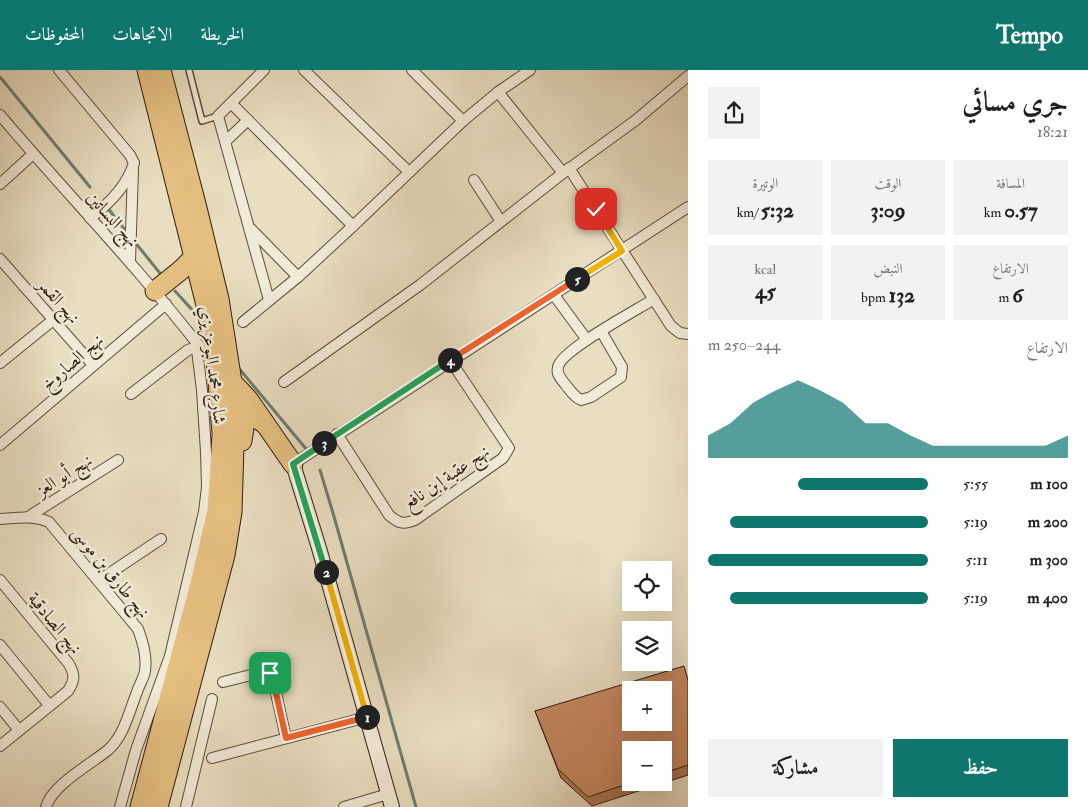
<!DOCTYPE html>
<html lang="ar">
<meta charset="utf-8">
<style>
:root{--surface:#fff;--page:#f2f2f2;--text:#202124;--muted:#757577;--accent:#0f766e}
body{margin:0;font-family:"IM FELL Double Pica",Amiri,serif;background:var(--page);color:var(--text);direction:rtl;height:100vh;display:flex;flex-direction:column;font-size:19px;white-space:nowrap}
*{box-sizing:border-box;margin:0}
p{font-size:16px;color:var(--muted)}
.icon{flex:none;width:28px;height:28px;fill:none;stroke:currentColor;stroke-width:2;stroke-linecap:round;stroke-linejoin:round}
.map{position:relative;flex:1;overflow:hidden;direction:ltr}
.sheet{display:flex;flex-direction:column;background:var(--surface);width:400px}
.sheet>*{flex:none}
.fabs{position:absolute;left:622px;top:491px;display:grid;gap:10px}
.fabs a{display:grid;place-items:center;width:50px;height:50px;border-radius:0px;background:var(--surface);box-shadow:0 5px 20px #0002;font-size:25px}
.pin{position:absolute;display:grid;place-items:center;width:42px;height:42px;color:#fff;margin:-21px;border-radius:10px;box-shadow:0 2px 8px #0006}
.km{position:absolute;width:25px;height:25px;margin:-12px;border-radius:50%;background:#222;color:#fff;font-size:14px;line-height:25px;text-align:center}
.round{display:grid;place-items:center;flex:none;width:52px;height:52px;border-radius:0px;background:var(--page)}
.head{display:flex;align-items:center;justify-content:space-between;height:85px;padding:0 20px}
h1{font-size:28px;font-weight:700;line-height:38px}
.figures{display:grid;grid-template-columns:repeat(3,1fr);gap:8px;height:85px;padding:5px 20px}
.figures div{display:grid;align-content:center;border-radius:0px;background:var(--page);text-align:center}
.figures b{font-size:21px;font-weight:700}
.figures small{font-size:14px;font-weight:400}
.figures p{font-size:14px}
.chart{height:140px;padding:10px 20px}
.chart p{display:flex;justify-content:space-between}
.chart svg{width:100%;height:90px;margin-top:5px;fill:var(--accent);opacity:.7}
.action{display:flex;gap:10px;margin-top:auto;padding:10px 20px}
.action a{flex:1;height:58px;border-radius:0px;background:var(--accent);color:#fff;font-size:20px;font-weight:700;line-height:58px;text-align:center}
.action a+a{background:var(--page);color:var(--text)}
ul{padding:0 20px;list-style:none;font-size:16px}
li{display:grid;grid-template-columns:80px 60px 1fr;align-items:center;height:38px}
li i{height:12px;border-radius:6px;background:var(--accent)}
header{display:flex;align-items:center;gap:30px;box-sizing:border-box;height:70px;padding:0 25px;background:var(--accent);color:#fff}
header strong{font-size:24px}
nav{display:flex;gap:28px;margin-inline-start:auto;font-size:18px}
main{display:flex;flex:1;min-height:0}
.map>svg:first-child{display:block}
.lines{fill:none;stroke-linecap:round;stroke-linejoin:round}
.stream{stroke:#6d7c70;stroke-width:3}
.lane-casing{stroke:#5e4c3c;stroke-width:8}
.street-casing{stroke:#5e4c3c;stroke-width:12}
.secondary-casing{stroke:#2f1b0f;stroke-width:16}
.highway-casing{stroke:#2f1b0f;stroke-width:21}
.lane{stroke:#f1ead7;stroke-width:5}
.street{stroke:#f1ead7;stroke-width:10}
.secondary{stroke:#f1ead7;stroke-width:14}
.highway{stroke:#e4bf80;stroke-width:19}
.wall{fill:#ab7554;stroke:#2f1b0f;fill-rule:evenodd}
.building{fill:#c78862;stroke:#2f1b0f;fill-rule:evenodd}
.split-1-casing{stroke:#fff;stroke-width:10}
.split-2-casing{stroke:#fff;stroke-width:10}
.split-3-casing{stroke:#fff;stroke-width:10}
.split-4-casing{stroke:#fff;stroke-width:10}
.split-5-casing{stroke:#fff;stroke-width:10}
.split-6-casing{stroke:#fff;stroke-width:10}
.split-1{stroke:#f0652b;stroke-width:6}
.split-2{stroke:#f5b400;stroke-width:6}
.split-3{stroke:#22a559;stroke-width:6}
.split-4{stroke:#22a559;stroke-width:6}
.split-5{stroke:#f0652b;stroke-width:6}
.split-6{stroke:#f5b400;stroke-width:6}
.labels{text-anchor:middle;stroke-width:5;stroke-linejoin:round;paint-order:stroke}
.street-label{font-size:18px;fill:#2f1b0f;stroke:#f1ead7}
</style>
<header>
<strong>Tempo</strong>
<nav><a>الخريطة</a><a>الاتجاهات</a><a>المحفوظات</a></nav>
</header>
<main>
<section class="sheet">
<div class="head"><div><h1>جري مسائي</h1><p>18:21</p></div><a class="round"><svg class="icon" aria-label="share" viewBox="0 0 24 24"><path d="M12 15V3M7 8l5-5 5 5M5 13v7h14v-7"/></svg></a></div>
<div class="figures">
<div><p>المسافة</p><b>0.57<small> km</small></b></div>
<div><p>الوقت</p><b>3:09</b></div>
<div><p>الوتيرة</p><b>5:32<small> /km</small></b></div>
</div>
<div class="figures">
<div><p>الارتفاع</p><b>6<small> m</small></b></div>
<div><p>النبض</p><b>132<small> bpm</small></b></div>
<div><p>kcal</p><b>45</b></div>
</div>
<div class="chart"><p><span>الارتفاع</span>244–250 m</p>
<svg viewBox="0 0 160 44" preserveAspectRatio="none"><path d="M0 44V33L10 27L20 17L30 11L40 6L50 11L60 17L70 27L80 27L90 33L100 38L110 38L120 38L130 38L140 38L150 38L160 33V44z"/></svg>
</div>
<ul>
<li><b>100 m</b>5:55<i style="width:59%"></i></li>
<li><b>200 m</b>5:19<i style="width:90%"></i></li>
<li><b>300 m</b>5:11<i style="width:100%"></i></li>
<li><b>400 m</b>5:19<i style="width:90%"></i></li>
</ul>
<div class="action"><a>حفظ</a><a>مشاركة</a></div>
</section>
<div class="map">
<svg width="688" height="737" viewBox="0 0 688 737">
<rect width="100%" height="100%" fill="#e9dec1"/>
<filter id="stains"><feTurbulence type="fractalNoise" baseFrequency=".004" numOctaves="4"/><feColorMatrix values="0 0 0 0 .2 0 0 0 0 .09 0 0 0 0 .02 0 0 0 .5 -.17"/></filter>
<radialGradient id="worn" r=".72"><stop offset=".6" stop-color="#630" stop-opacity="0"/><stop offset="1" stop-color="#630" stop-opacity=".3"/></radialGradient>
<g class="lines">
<g class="stream">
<path d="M0,7L90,117"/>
<path d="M107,137L128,164"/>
<path d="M134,171L163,207"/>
<path d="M175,221L195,243"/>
<path d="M237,296L307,380"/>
<path d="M320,400L333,443L416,737"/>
</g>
<defs>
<path id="lane" d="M189,0L202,51L218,46"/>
<g id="street">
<path d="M59,0L130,85L134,93C127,116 109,134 90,148"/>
<path d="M264,0L218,46L269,230"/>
<path d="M304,0L409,102"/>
<path d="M412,0L463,51"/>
<path d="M498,22L563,103"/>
<path d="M231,33L353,156"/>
<path d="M0,45C66,123 137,196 200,277"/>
<path d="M226,71L248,50"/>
<path d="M569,98L671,256L680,263L688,264"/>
<path d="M474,110L500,150"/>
<path d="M0,114L33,84"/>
<path d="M251,159L298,207"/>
<path d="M0,189L93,295"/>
<path d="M130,192L133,100"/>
<path d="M554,225L587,270"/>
<path d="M243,252L298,207L353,156L463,51L498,22L530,0"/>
<path d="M601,261L622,297L621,307L591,327L581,330C574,327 570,320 565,314C561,309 556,304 558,297C561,280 637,240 654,229"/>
<path d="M0,293L53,250"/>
<path d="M284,312L420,215L563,103L636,50L688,6"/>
<path d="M131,324L188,280L196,277"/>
<path d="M337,364L389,445C398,453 403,455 415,450L503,388L509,378L450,290"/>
<path d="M0,375L166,234"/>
<path d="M293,394L688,137"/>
<path d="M28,447L118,390"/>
<path d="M0,449C17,448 33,445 49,452L138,559C143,573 147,586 145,601C144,608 139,615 137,622C129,642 124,666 108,680C91,694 52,715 46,737"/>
<path d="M0,510L69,594C75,605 75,610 68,621L0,676"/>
<path d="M98,511L161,469"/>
<path d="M0,575L49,635"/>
<path d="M223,612L267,601L270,603L274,614L286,668"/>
<path d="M0,637L19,660"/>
<path d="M212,688L367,647"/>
<path d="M120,737L136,680L170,586L204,442L207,417L206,382L202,320L196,272"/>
<path d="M186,737L212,629"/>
<path d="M344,737L388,724"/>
</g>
<path id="secondary" d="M293,394L319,478L392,737"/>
<g id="highway">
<path d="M155,221L181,200L194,187"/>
<path d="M232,312L248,329L293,394"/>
<path d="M242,371L245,351C253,345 258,349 265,354"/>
<path d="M140,737L200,514L217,441L222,364L217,298L207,239L147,0"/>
<path d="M158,737L225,485L232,442L235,343L232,312L219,229L197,138L161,0"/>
</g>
</defs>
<use href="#lane" class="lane-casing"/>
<use href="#street" class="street-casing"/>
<use href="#secondary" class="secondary-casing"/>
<use href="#highway" class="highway-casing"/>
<use href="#lane" class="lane"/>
<use href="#street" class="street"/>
<use href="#secondary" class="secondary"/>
<use href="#highway" class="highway"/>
</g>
<path class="wall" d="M688,608V705L592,736L561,708L535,641ZM664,680V712H631Z"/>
<path class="building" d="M684,596L688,610V695L664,703V680H631V712H633L588,727L558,699L535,641ZM631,620H664V652H631Z"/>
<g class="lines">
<defs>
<path id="split-1" d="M270,603L274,614L286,668L367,647"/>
<path id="split-2" d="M326,502L367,647"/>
<path id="split-3" d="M324,373L293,394L326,502"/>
<path id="split-4" d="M324,373L450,290"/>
<path id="split-5" d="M450,290L577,209"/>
<path id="split-6" d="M577,209L622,181L596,139"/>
</defs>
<use href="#split-1" class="split-1-casing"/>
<use href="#split-2" class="split-2-casing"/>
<use href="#split-3" class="split-3-casing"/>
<use href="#split-4" class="split-4-casing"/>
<use href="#split-5" class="split-5-casing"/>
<use href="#split-6" class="split-6-casing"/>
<use href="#split-1" class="split-1"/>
<use href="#split-2" class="split-2"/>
<use href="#split-3" class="split-3"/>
<use href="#split-4" class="split-4"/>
<use href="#split-5" class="split-5"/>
<use href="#split-6" class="split-6"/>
</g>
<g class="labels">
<g class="street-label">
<text transform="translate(113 149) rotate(48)" y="6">نهج البساتين</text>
<text transform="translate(59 231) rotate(49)" y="6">نهج القمر</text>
<text transform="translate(72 292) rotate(-41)" y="6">نهج الصاروخ</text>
<text transform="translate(213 295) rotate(83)" y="6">شارع محمد البوعزيزي</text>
<text transform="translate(64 405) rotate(-32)" y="6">نهج أبو العز</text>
<text transform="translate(446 407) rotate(-34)" y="6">نهج عقبة إبن نافع</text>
<text transform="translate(111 502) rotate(51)" y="6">نهج طارق بن موسى</text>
<text transform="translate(55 553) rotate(51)" y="6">نهج الصادقية</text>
</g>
</g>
<rect width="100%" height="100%" filter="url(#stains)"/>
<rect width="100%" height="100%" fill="url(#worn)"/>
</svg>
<div class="fabs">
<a><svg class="icon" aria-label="locate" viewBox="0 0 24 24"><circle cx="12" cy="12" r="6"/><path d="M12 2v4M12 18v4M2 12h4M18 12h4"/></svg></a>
<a><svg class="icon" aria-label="layers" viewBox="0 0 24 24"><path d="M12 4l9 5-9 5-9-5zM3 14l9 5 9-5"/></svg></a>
<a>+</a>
<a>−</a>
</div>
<div class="pin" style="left:270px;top:603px;background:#1e9e55"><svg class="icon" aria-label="arrive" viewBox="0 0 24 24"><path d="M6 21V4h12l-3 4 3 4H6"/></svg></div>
<div class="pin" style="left:596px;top:139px;background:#d93025"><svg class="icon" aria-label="check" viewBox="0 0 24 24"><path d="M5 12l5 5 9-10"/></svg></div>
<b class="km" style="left:367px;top:647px">1</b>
<b class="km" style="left:326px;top:502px">2</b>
<b class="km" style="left:324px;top:373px">3</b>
<b class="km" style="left:450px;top:290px">4</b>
<b class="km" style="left:577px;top:209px">5</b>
</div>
</main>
